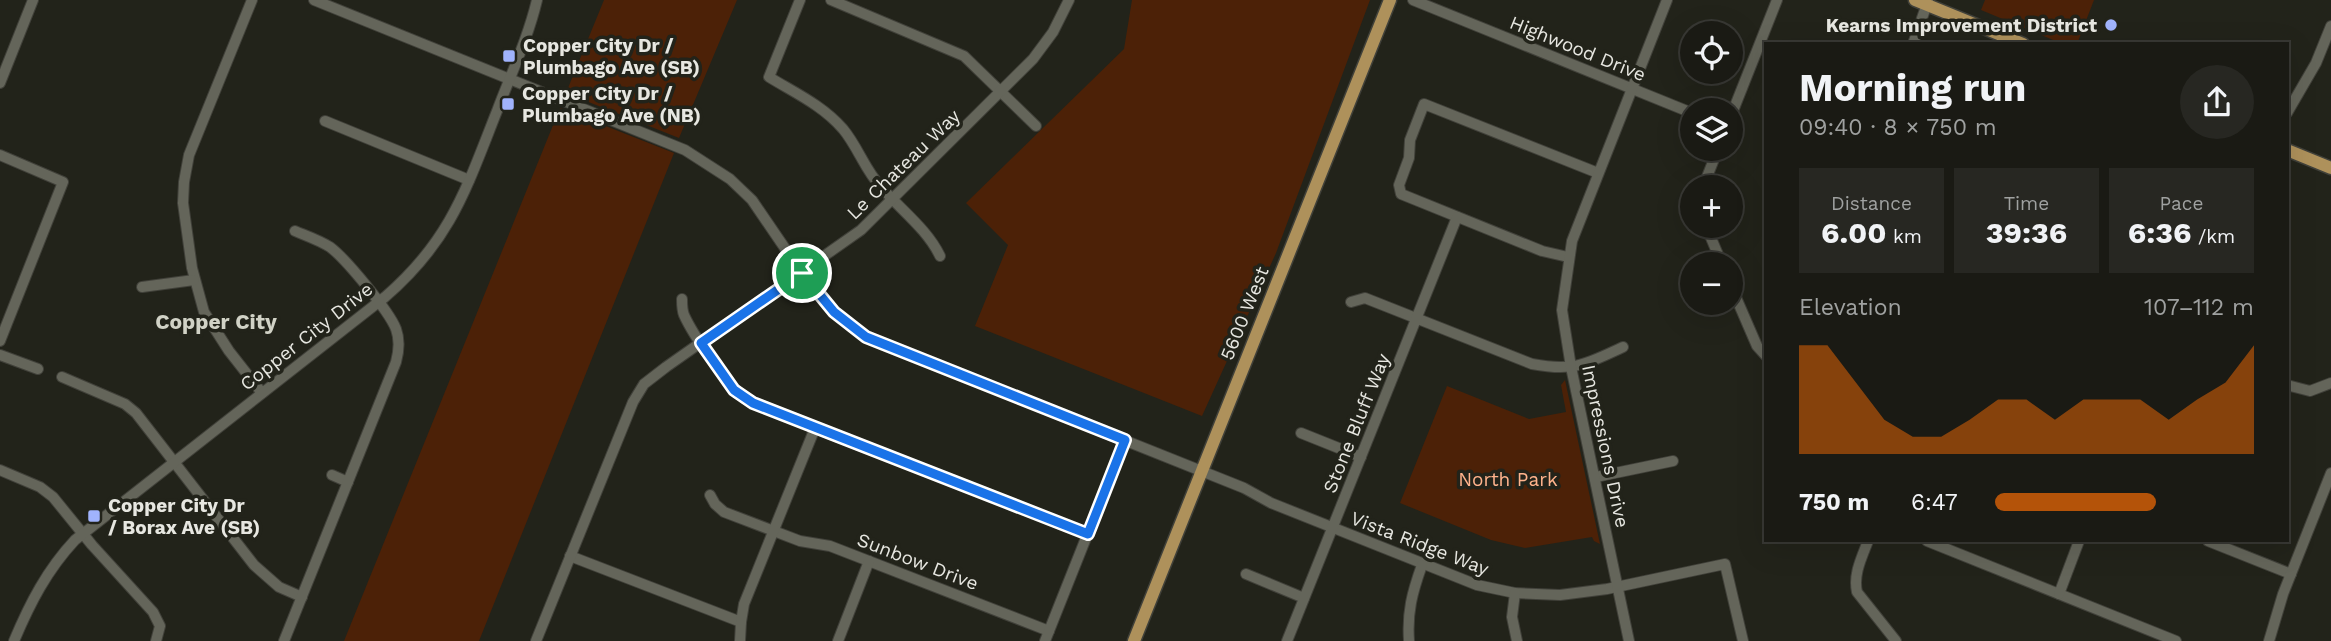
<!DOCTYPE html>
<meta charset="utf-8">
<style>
:root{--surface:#1a1a14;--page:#272722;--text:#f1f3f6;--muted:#9fa1a0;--line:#383834;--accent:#b45309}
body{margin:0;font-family:"Work Sans",sans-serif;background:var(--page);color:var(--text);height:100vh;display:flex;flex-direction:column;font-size:26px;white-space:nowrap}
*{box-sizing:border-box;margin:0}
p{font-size:23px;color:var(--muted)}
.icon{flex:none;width:38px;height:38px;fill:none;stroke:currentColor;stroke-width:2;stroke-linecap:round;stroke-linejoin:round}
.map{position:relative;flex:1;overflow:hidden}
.side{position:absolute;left:1764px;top:42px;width:525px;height:500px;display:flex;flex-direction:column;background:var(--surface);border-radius:0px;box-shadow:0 7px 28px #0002,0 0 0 2px var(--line)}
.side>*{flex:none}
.fabs{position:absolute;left:1680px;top:21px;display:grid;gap:14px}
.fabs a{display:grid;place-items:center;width:63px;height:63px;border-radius:50%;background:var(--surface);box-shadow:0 7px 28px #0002,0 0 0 2px var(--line);font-size:35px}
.pin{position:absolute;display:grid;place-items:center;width:60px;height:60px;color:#fff;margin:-30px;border:4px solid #fff;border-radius:50%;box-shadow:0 2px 7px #0007}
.round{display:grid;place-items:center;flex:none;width:74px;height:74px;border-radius:37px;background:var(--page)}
.overview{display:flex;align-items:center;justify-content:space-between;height:119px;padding:0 35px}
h1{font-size:38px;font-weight:700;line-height:52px}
.stats{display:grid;grid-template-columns:repeat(3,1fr);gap:10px;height:119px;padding:7px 35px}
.stats div{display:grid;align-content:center;border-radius:0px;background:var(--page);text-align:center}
.stats b{font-size:30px;font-weight:700}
.stats small{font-size:19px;font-weight:400}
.stats p{font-size:19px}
.chart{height:196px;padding:14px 35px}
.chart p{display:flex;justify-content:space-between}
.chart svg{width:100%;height:126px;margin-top:7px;fill:var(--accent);opacity:.7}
ul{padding:0 35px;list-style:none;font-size:23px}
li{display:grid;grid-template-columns:112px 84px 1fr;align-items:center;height:52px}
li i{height:18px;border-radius:9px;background:var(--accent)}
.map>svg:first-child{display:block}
.green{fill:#4c2107}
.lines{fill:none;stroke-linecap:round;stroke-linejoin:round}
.minor-casing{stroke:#41413a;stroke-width:12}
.major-casing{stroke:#41413a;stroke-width:15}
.minor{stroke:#64655a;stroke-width:10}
.major{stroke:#ae915b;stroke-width:12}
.route-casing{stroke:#fff;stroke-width:14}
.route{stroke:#1a73e8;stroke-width:9}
.poi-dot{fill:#a0b3fd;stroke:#22231a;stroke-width:2.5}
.labels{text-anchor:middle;stroke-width:7;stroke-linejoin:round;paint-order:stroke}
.poi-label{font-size:19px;font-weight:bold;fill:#e7e7e1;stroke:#22231a;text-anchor:start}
.street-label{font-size:19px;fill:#e7e7e1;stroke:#22231a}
.park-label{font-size:19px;fill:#ffb38c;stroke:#22231a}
.neighbourhood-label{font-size:21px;font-weight:bold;fill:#d1d2c6;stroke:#22231a}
</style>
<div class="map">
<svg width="2331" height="641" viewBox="0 0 2331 641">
<rect width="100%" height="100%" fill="#22231a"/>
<g class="green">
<path d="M604,0H737L679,138L566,93Z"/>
<path d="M1132,0H1370L1276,253L1202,416L975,326L1008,245L966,203L1124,49Z"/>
<path d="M1985,0H2094L2077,44H2063L1981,10Z"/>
<path d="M560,108L674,153L479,641H344Z"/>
<path d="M1565,380L1600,544L1594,541L1592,537L1525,548L1491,540L1400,503L1447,386L1529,419L1566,412L1561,385Z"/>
</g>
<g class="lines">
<defs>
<g id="minor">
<path d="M252,0L189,155L184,182L183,203L192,268L204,312L229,351L262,393"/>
<path d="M314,0L685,150L730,179L752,200L808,282L834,312L866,337L1244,488L1271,503L1477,585L1515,593L1560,595L1607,589L1725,564L1743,641"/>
<path d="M800,0L769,77C795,93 822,105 843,129C858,147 865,170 881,187C901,210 927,229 940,256"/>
<path d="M831,0L964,56L1036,126"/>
<path d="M1413,0L1692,113"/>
<path d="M1913,44L1928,1"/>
<path d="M0,83L33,0"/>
<path d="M2287,113L2316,63L2331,26"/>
<path d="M1731,116L1777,0"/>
<path d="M325,121L469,180"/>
<path d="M0,155L63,182L0,341"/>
<path d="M1703,187L1718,149"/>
<path d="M1706,226L1722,264"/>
<path d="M1568,257L1542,251L1401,194L1399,185L1409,158L1410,140L1424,104L1598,173"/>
<path d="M1731,286L1757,346L1766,356"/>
<path d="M142,287L194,280"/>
<path d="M682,299C682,304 682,310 684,315C694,337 726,382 744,398L815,428L1088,534"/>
<path d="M1351,302L1365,298L1532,364C1575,372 1586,364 1623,347"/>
<path d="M0,355L38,369"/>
<path d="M62,377L125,404L136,413L254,565L279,587L302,597"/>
<path d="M2287,385L2310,391L2331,383"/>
<path d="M1301,433L1361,457"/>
<path d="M0,470L40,487L53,497L92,545L153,612L160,626L156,641"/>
<path d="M332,475L348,482"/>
<path d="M1596,477L1673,461"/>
<path d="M710,495L715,504L724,512L800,541L830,546L1049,631"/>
<path d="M1868,541C1862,557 1853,574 1857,592L1896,641"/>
<path d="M1927,541L2176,641"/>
<path d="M2208,541L2291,574"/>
<path d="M570,556L741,622"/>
<path d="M1246,574L1304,598"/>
<path d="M1515,593L1512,617L1517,641"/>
<path d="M2059,594L2079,541"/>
<path d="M14,641C30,603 47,570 75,540L385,297C451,240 466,189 497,111C511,74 528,38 537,0"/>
<path d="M284,641L396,362C399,351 400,340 396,329C389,311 346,259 330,247C319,240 307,236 295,231"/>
<path d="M536,641L633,402L644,384L666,367L861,230L1033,59L1053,32L1069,0"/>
<path d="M740,641L741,622L744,604L815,428"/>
<path d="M838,641L869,561"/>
<path d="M1045,641L1125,440"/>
<path d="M1287,641L1457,217"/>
<path d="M1409,641C1407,612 1412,593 1422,565"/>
<path d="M1629,641L1571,367L1562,310L1572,241L1667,0"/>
<path d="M2269,641L2283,594L2331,473"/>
</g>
<g id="major">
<path d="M1915,0L2023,44"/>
<path d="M2287,150L2331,168"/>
<path d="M1134,641L1390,0"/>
</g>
</defs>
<use href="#minor" class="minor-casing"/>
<use href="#major" class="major-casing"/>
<use href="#minor" class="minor"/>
<use href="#major" class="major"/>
</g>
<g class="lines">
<defs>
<path id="route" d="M802,273L834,312L866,337L1125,440L1088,534L753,403L734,390L701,343Z"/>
</defs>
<use href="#route" class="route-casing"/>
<use href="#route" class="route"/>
</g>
<g class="poi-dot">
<circle cx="2111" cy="25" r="7"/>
<rect x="502" y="49" width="14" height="14" rx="3.5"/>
<rect x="501" y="97" width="14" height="14" rx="3.5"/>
<rect x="87" y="509" width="14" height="14" rx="3.5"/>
</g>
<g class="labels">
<g class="poi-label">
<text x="2097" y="32" text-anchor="end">Kearns Improvement District</text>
<text x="523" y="52">Copper City Dr /<tspan x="523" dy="22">Plumbago Ave (SB)</tspan></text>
<text x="522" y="100">Copper City Dr /<tspan x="522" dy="22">Plumbago Ave (NB)</tspan></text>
<text x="108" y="512">Copper City Dr<tspan x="108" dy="22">/ Borax Ave (SB)</tspan></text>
</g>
<g class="street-label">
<text transform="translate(1578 48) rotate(22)" y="7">Highwood Drive</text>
<text transform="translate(903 164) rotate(-44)" y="7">Le Chateau Way</text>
<text transform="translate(1244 313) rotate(-68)" y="7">5600 West</text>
<text transform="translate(306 336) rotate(-38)" y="7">Copper City Drive</text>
<text transform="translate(1356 423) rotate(-68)" y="7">Stone Bluff Way</text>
<text transform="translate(1606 446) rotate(78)" y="7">Impressions Drive</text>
<text transform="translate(1420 543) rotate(21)" y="7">Vista Ridge Way</text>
<text transform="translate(918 561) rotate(21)" y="7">Sunbow Drive</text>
</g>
<g class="park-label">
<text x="1508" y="486">North Park</text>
</g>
<g class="neighbourhood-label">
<text x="216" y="329">Copper City</text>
</g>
</g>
</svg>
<div class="fabs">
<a><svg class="icon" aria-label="locate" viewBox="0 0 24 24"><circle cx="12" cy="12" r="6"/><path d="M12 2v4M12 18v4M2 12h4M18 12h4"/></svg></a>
<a><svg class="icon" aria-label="layers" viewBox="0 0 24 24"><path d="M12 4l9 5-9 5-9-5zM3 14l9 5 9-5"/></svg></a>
<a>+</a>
<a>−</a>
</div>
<div class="pin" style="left:802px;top:273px;background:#1e9e55"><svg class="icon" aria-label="arrive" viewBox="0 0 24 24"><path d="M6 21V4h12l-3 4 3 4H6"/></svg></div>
<section class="side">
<div class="overview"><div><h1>Morning run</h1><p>09:40 · 8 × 750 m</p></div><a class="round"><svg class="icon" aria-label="share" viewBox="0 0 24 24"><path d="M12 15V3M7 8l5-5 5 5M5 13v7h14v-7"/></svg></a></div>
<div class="stats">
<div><p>Distance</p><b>6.00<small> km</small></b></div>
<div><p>Time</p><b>39:36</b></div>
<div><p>Pace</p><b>6:36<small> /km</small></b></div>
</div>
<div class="chart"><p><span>Elevation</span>107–112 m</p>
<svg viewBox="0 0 160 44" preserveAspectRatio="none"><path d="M0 44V6L10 6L20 19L30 32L40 38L50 38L60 32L70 25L80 25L90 32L100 25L110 25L120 25L130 32L140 25L150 19L160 6V44z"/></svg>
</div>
<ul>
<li><b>750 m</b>6:47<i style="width:62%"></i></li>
</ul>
</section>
</div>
